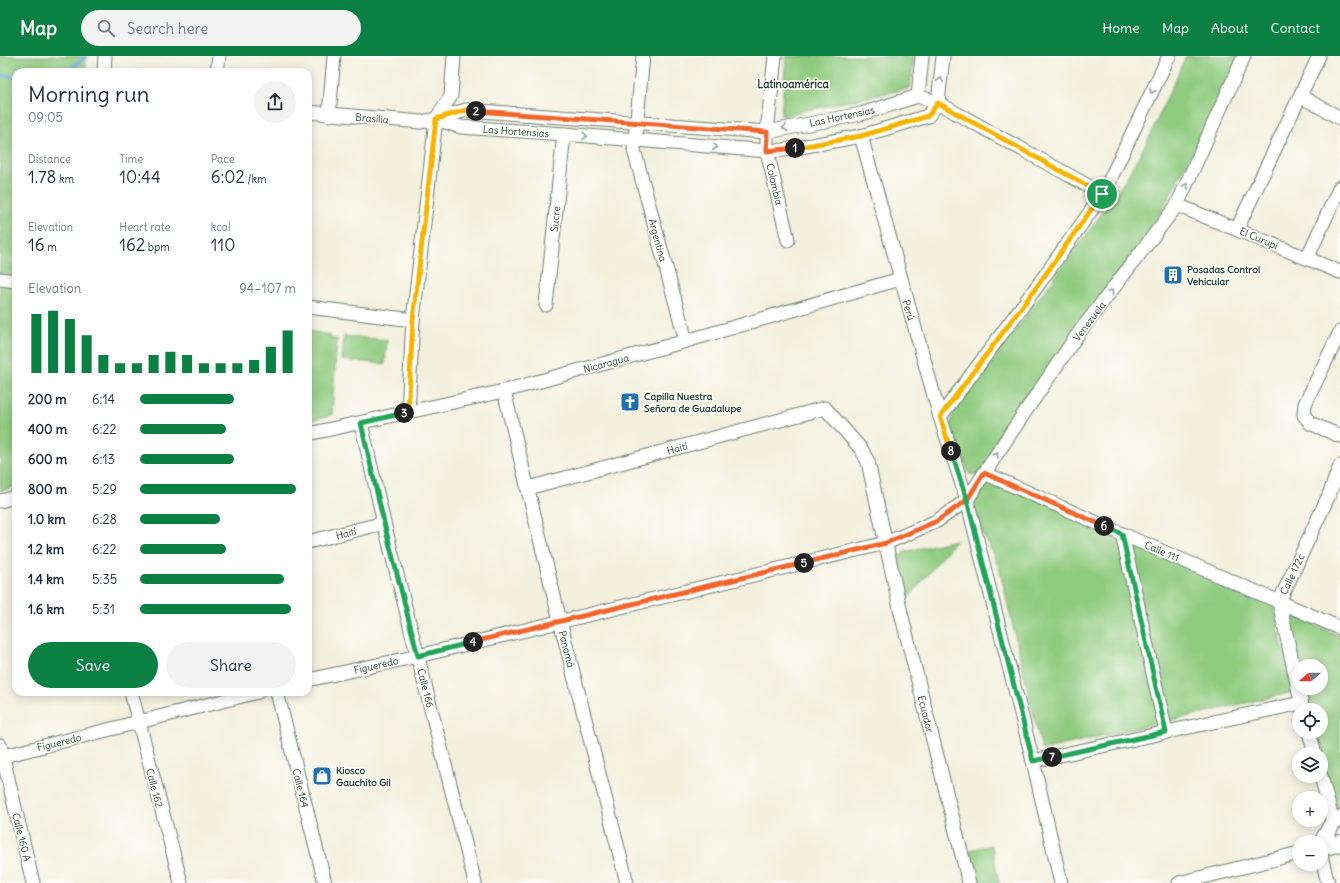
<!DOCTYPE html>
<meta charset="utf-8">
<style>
:root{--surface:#fff;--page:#f2f2f3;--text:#1f2937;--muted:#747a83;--accent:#0b8043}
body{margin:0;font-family:Delius,sans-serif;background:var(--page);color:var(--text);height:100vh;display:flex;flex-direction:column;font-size:15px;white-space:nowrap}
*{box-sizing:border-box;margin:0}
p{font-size:13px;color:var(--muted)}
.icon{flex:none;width:22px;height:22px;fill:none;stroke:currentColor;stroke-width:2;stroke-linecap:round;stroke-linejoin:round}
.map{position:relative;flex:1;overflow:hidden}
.details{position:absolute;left:12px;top:12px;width:300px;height:628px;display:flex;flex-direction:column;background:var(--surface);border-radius:12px;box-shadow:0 2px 10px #0003}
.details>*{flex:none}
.needle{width:26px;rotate:250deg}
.fabs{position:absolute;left:1292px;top:603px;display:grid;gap:8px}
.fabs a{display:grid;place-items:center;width:36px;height:36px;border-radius:50%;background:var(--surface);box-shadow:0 2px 10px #0003;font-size:20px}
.pin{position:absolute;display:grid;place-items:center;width:34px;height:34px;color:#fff;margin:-17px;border:2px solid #fff;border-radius:50%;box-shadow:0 1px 4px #0007}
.km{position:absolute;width:20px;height:20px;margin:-10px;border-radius:50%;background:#222;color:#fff;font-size:11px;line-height:20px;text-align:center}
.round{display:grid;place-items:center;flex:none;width:42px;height:42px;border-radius:21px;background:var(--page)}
.headline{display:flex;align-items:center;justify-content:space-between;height:68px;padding:0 16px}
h1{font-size:22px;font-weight:600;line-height:30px}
.stats{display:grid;grid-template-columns:repeat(3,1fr);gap:6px;height:68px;padding:4px 16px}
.stats div{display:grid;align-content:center}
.stats b{font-size:17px;font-weight:600}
.stats small{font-size:11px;font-weight:400}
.stats p{font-size:11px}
.chart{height:112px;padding:8px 16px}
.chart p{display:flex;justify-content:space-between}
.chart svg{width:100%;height:72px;margin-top:4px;stroke:var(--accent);stroke-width:6}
.button{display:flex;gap:8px;margin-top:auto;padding:8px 16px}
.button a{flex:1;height:46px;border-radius:24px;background:var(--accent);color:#fff;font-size:16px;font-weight:600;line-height:46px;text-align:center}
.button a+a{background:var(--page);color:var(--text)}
ul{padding:0 16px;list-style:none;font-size:13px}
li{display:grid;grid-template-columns:64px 48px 1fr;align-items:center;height:30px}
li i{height:10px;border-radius:5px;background:var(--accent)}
header{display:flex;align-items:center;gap:24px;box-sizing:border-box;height:56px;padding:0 20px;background:var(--accent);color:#fff}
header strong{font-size:19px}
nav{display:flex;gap:22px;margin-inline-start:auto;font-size:14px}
.search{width:280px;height:36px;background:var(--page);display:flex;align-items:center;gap:10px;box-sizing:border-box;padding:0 14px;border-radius:22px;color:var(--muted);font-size:15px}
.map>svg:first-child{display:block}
.green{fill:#8fcb7f;stroke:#57845a}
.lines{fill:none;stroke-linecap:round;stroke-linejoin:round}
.stream{stroke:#65a9da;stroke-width:3.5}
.minor-casing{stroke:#697c6f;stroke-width:15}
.major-casing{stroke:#697c6f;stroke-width:18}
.minor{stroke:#fff;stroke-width:13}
.major{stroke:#fff;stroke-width:16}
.oneway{stroke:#8f9e9a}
.split-1-casing{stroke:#fff;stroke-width:8}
.split-2-casing{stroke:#fff;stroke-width:8}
.split-3-casing{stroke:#fff;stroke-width:8}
.split-4-casing{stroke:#fff;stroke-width:8}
.split-5-casing{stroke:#fff;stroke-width:8}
.split-6-casing{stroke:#fff;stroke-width:8}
.split-7-casing{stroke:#fff;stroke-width:8}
.split-8-casing{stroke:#fff;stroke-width:8}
.split-9-casing{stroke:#fff;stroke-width:8}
.split-1{stroke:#f5b400;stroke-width:5}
.split-2{stroke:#f0652b;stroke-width:5}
.split-3{stroke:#f5b400;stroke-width:5}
.split-4{stroke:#22a559;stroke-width:5}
.split-5{stroke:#f0652b;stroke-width:5}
.split-6{stroke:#f0652b;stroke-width:5}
.split-7{stroke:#22a559;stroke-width:5}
.split-8{stroke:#22a559;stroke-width:5}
.split-9{stroke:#f5b400;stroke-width:5}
.labels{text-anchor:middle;stroke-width:3.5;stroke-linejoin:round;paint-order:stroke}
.street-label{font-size:10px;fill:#1f3d34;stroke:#fdfcf7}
.poi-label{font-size:10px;font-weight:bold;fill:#1f3d34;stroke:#fdfcf7;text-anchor:start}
.neighbourhood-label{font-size:11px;font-weight:bold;fill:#1f3d34;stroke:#fdfcf7}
</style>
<header>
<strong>Map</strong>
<div class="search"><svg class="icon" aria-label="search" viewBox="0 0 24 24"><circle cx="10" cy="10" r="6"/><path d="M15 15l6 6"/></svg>Search here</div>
<nav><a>Home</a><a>Map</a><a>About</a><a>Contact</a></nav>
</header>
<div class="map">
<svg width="1340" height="827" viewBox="0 0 1340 827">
<rect width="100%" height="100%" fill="#fdfcf7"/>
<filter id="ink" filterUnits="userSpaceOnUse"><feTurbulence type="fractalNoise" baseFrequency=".025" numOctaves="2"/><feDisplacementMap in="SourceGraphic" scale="8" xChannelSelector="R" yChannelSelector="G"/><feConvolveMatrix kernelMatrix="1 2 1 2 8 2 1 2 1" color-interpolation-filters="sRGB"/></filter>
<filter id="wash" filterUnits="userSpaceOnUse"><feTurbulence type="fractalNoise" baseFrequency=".012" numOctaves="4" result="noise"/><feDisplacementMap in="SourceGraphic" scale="16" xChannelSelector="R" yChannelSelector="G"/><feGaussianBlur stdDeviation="0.9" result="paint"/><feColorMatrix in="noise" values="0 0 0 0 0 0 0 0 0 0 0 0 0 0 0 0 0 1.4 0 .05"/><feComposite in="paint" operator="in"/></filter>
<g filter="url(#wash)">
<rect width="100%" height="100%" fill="#f3f0dd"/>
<g class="green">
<path d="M0,0H87L85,16H16V431L0,435Z"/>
<path d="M786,0H914L910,32L781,60Z"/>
<path d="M1186,0H1243L1236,17L1157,162L978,419L969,418L951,369L953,358L1118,136L1147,86Z"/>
<path d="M308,275L330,279V282L337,283L332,359L308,365Z"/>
<path d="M344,280L387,284L385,308L342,304Z"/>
<path d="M988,414L1271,540L1293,636L1042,694L999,511L971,452Z"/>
<path d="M956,484L906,545L897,504L904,496Z"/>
<path d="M1288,557L1340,580V759L1337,760L1317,676H1321V654H1311L1306,632H1321V610H1301Z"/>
<path d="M992,789L999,827H977L970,794Z"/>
</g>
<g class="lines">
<g class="stream">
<path d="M65,16L86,1"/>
<path d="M0,19L16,21"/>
</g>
</g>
</g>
<g filter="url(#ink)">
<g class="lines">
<defs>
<g id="minor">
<path d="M643,0L634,94L686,285"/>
<path d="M775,0L767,76V95L788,184"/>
<path d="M104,16L105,0"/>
<path d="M217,16L219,0"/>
<path d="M918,40L922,0"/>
<path d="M1300,40L1340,62"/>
<path d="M308,56L421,66L436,63L466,54L767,76L861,58L918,40L938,47L1103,138"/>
<path d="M329,59L334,0"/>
<path d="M436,63L461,71L564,78L767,95L784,94L861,80L928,60L938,47L943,0"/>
<path d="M861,80L940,361L967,444L1033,705L1061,827"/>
<path d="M1177,149L1340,216"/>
<path d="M1237,173L1319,0"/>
<path d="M1307,202L1340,131"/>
<path d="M0,223L16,225"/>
<path d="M546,249L564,78"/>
<path d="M308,251L413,264"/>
<path d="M1340,276L1305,348L1304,359L1310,367L1340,380"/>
<path d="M504,335L560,565L627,827"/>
<path d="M408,356L413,264L436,63L451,40L454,0"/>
<path d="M940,361L1038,229L1103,138L1169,0"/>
<path d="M361,367L384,467L475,827"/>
<path d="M308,378L504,335L686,285L900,223"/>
<path d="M984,417L1122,478L1340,572"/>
<path d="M528,432L825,352L862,394L868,406L901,557L969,827"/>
<path d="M0,445L16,441"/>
<path d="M1122,478L1166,676"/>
<path d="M308,486L384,467"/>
<path d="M308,624L418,600L886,487L937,465L967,444L1004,387L1078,278L1177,149L1244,0"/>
<path d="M131,636L181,827"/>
<path d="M277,636L325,827"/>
<path d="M1303,654L1279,546L1329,439L1340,410"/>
<path d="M1309,676L1315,698"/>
<path d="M0,689L33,827"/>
<path d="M0,701L258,636"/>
<path d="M1033,705L1301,647"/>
<path d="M1321,720L1333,766"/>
<path d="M1321,800L1328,827"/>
<path d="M1179,827L1299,797"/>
</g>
<g id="major">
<path d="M1321,788L1333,766L1340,763"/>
<path d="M1321,792L1340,787"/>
</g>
</defs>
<use href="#minor" class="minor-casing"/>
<use href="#major" class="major-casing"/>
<use href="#minor" class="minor"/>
<use href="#major" class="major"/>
</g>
<defs><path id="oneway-chevron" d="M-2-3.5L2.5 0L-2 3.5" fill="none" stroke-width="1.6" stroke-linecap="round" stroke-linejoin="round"/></defs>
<g class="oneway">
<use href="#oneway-chevron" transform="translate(940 24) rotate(-85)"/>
<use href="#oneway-chevron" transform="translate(1152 35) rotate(116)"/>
<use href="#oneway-chevron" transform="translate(785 72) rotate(169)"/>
<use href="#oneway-chevron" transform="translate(585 80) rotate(5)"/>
<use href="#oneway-chevron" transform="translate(715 91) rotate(5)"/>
<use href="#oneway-chevron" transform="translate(1186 130) rotate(-65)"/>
<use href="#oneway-chevron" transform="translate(1111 236) rotate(-53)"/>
<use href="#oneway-chevron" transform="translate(996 399) rotate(-56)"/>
</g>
</g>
<g class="lines" filter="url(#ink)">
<defs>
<path id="split-1" d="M795,92L861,80L928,60L938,47L1102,138"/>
<path id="split-2" d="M476,55L767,76V95L795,92"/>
<path id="split-3" d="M404,357L408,356L413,264L436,63L466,54L476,55"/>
<path id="split-4" d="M404,357L361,367L384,467L418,600L473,586"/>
<path id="split-5" d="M473,586L804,507"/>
<path id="split-6" d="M804,507L886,487L937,465L967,444L984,417L1104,470"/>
<path id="split-7" d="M1052,701L1166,676L1122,478L1104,470"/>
<path id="split-8" d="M951,395L967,444L1033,705L1052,701"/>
<path id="split-9" d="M951,395L940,361L1038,229L1102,138"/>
</defs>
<use href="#split-1" class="split-1-casing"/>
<use href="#split-2" class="split-2-casing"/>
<use href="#split-3" class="split-3-casing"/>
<use href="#split-4" class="split-4-casing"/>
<use href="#split-5" class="split-5-casing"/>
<use href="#split-6" class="split-6-casing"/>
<use href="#split-7" class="split-7-casing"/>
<use href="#split-8" class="split-8-casing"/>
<use href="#split-9" class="split-9-casing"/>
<use href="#split-1" class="split-1"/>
<use href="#split-2" class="split-2"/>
<use href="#split-3" class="split-3"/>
<use href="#split-4" class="split-4"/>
<use href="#split-5" class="split-5"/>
<use href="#split-6" class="split-6"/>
<use href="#split-7" class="split-7"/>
<use href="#split-8" class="split-8"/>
<use href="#split-9" class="split-9"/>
</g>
<defs>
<symbol id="building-square" viewBox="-11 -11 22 22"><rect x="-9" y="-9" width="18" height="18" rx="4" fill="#1f6fb2" stroke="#fdfcf7"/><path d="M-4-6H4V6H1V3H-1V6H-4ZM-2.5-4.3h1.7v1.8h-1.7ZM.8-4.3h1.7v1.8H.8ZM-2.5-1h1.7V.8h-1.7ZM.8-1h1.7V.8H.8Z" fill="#fff"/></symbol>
<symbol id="church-square" viewBox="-11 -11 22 22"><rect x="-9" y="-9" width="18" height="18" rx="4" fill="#1f6fb2" stroke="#fdfcf7"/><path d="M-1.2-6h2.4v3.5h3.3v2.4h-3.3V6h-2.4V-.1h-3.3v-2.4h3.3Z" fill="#fff"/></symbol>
<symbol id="shop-square" viewBox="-11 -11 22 22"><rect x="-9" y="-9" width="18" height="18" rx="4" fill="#1f6fb2" stroke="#fdfcf7"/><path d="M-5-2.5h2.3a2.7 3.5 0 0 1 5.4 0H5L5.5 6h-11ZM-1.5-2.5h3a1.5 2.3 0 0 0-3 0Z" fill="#fff"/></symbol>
</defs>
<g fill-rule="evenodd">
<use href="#building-square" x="1162" y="208" width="22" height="22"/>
<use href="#church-square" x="619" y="335" width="22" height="22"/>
<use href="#shop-square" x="311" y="709" width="22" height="22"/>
</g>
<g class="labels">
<g class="street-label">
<text transform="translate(842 60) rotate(-12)" y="4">Las Hortensias</text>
<text transform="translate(372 62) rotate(5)" y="4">Brasilia</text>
<text transform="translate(516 75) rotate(4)" y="4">Las Hortensias</text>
<text transform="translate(775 128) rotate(77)" y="4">Colombia</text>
<text transform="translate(555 163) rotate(-84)" y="4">Sucre</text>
<text transform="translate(1259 182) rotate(23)" y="4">El Curupí</text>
<text transform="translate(658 184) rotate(75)" y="4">Argentina</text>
<text transform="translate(909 254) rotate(74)" y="4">Perú</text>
<text transform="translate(1089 265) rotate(-53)" y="4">Venezuela</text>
<text transform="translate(606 307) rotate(-15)" y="4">Nicaragua</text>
<text transform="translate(677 392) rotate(-15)" y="4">Haití</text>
<text transform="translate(346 477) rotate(-14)" y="4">Haití</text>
<text transform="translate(1162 495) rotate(23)" y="4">Calle 111</text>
<text transform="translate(1292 518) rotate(-65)" y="4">Calle 172c</text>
<text transform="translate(567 593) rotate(76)" y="4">Panamá</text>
<text transform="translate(376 609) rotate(-13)" y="4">Figueredo</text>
<text transform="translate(426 632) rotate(76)" y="4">Calle 166</text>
<text transform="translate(926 658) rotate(76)" y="4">Ecuador</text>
<text transform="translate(59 686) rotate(-14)" y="4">Figueredo</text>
<text transform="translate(155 732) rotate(75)" y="4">Calle 162</text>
<text transform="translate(301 732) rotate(76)" y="4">Calle 164</text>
<text transform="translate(22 781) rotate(76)" y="4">Calle 160 A</text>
</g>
<g class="poi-label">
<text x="1187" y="217">Posadas Control<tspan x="1187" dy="12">Vehicular</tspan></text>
<text x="644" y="344">Capilla Nuestra<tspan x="644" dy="12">Señora de Guadalupe</tspan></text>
<text x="336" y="718">Kiosco<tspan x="336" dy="12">Gauchito Gil</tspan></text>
</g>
<g class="neighbourhood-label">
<text x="793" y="32">Latinoamérica</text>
</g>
</g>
</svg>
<div class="fabs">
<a><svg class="needle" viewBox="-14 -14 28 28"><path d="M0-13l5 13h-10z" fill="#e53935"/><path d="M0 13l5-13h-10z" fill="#747a83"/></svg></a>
<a><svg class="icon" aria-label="locate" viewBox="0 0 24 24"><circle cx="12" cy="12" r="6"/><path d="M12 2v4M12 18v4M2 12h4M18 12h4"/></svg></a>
<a><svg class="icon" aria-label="layers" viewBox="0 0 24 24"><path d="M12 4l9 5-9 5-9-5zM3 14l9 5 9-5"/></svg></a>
<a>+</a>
<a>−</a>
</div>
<div class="pin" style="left:1102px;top:138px;background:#1e9e55"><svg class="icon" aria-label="arrive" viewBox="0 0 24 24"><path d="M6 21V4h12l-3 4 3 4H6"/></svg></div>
<b class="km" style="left:795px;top:92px">1</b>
<b class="km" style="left:476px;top:55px">2</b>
<b class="km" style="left:404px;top:357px">3</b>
<b class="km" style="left:473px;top:586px">4</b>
<b class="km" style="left:804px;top:507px">5</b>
<b class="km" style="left:1104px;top:470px">6</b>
<b class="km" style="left:1052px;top:701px">7</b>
<b class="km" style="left:951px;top:395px">8</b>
<section class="details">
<div class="headline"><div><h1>Morning run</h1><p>09:05</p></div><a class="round"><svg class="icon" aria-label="share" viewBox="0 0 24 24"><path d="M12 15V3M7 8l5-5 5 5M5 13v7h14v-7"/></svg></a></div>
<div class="stats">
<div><p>Distance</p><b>1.78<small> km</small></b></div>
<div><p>Time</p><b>10:44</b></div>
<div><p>Pace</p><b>6:02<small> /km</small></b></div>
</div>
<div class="stats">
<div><p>Elevation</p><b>16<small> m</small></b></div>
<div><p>Heart rate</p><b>162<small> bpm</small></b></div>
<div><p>kcal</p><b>110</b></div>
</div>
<div class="chart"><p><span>Elevation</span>94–107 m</p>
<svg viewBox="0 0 160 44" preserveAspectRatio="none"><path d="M5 44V8M15 44V6M25 44V11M35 44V21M45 44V33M55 44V38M65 44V38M75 44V33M85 44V31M95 44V33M105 44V38M115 44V38M125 44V38M135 44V36M145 44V28M155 44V18"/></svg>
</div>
<ul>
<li><b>200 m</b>6:14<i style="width:60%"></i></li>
<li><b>400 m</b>6:22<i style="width:55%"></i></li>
<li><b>600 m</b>6:13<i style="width:60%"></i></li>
<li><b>800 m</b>5:29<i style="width:100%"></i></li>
<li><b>1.0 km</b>6:28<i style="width:51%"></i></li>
<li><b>1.2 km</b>6:22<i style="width:55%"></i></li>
<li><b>1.4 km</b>5:35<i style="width:92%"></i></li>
<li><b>1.6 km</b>5:31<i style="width:97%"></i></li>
</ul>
<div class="button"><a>Save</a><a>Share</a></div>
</section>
</div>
